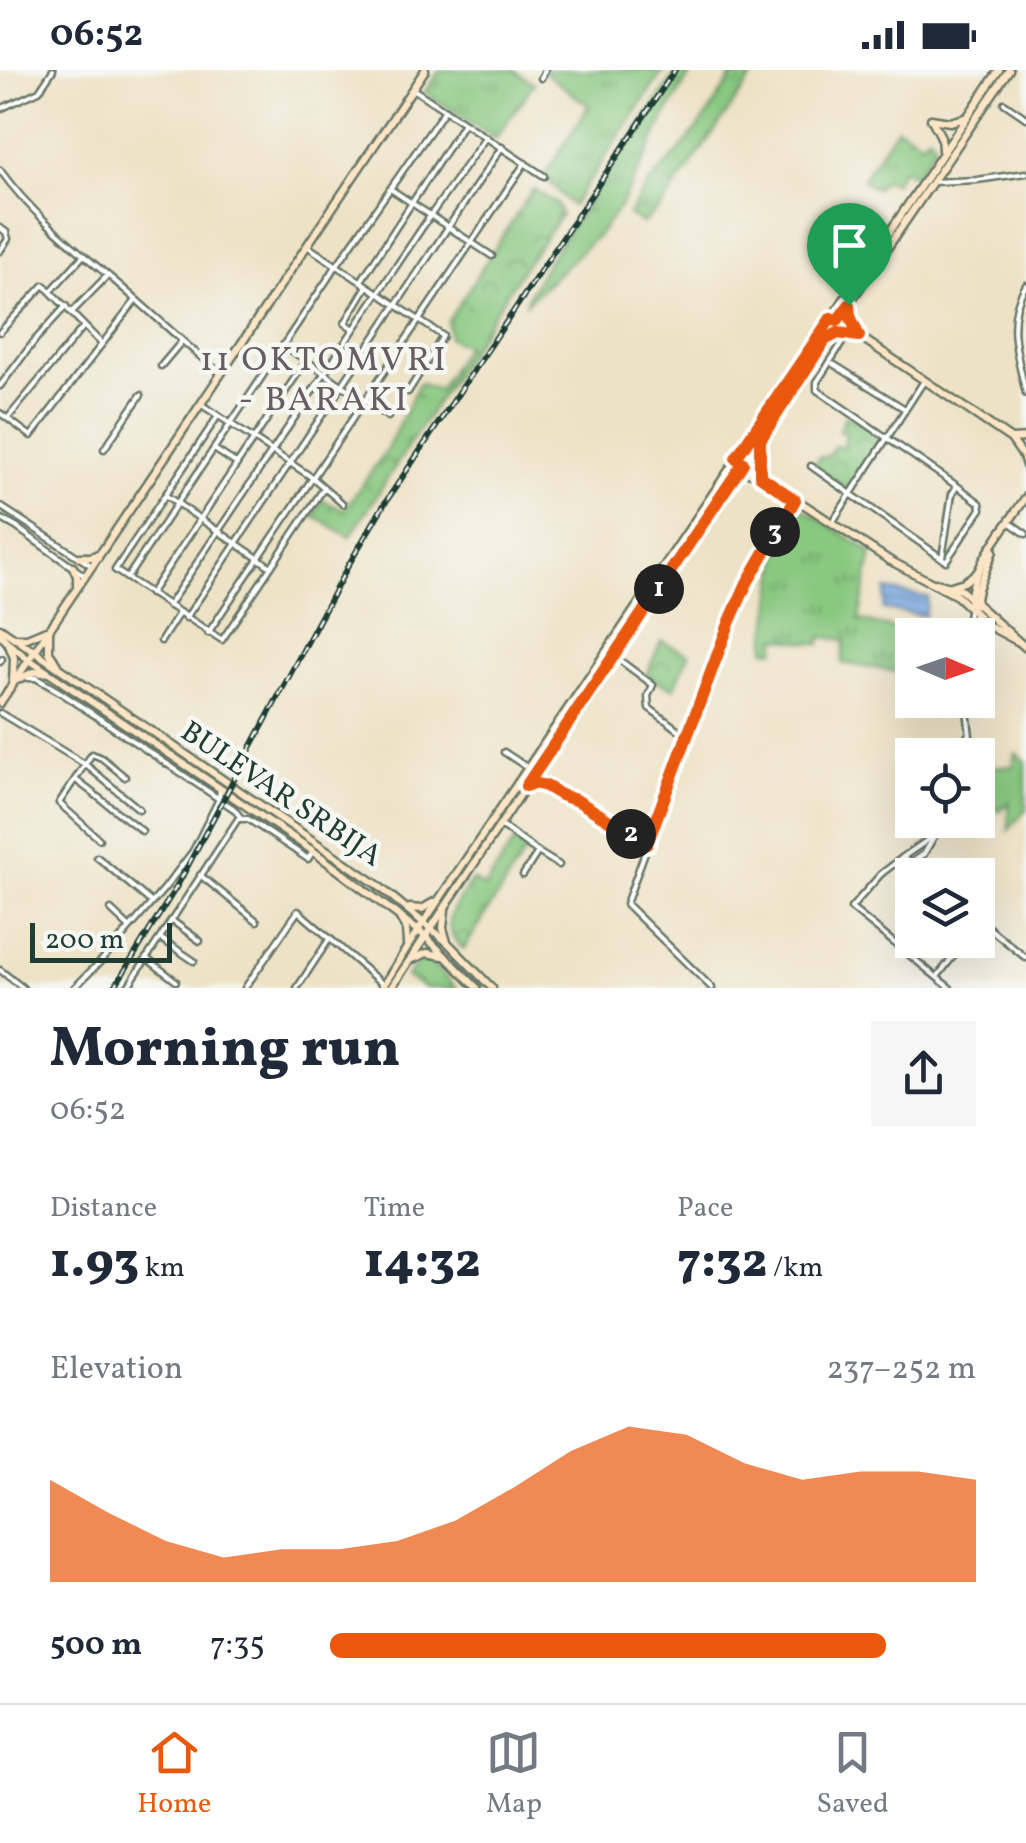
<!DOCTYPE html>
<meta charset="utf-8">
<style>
:root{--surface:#fff;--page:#f6f6f7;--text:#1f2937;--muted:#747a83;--line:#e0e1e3;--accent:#ea580c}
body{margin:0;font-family:Vollkorn,serif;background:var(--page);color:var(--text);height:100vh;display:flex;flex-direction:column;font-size:38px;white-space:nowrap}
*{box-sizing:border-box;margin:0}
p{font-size:32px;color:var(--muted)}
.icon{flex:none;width:55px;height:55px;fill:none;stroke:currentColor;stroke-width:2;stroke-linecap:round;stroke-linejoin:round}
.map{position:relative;height:918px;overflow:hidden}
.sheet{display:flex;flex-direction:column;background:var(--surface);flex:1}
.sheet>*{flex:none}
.needle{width:65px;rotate:92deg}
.buttons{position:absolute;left:895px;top:548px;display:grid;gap:20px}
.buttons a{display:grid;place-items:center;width:100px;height:100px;border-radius:0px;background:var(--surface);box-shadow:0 10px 40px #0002;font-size:50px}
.scale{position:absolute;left:30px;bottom:25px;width:142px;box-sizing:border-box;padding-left:10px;border:5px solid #1f3d34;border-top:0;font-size:28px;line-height:35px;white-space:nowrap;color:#1f3d34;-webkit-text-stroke:8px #f6f6f2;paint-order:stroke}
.pin{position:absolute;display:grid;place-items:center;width:85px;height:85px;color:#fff;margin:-102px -42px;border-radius:50% 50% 50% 0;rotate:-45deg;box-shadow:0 0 10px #0007}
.pin .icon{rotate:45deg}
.km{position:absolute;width:50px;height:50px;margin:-25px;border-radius:50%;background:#222;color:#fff;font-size:28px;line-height:50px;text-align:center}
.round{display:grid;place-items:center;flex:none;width:105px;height:105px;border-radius:0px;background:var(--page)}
.overview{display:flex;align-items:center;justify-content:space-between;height:170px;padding:0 50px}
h1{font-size:55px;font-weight:800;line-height:75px}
.figures{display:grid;grid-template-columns:repeat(3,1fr);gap:15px;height:170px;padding:10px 50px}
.figures div{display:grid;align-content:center}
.figures b{font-size:50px;font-weight:800}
.figures small{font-size:28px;font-weight:400}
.figures p{font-size:28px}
.chart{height:280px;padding:20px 50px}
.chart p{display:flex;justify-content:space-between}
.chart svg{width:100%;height:180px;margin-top:10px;fill:var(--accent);opacity:.7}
ul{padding:0 50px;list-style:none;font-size:32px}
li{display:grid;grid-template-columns:160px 120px 1fr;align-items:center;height:75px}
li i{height:25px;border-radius:12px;background:var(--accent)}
.status{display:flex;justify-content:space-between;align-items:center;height:70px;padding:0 50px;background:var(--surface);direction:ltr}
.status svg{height:28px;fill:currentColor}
.tab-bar{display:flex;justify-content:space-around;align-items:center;height:140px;border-top:2px solid var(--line);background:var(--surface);font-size:28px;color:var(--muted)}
.tab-bar a{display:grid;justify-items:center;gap:5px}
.tab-bar .active{color:var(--accent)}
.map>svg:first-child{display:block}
.grass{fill:url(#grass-tufts);stroke:#54825a;stroke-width:2.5}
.park{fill:url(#park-crowns);stroke:#54825a;stroke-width:2.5}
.water{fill:url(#water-rules);stroke:#4a708a;stroke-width:2.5}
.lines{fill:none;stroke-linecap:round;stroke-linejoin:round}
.street-casing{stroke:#677767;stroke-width:9}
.secondary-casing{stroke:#677767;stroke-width:11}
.street{stroke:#fff;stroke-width:4}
.secondary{stroke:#fde5c5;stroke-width:6}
.rail-casing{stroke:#1f3d34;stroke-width:6}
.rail{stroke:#f6f6f2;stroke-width:2.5;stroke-dasharray:8;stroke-linecap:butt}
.route-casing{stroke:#fff;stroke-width:20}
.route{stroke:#ea580c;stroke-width:12}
.labels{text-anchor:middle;stroke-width:9;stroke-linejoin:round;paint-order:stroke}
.street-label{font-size:30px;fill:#1f3d34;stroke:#f6f6f2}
.quarter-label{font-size:35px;letter-spacing:2.5px;fill:#685d62;stroke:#f6f6f2}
</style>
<div class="status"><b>06:52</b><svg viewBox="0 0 49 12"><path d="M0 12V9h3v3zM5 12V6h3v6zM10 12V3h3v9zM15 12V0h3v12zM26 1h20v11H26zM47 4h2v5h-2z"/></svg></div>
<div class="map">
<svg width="1026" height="918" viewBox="0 0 1026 918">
<defs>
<pattern id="grass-tufts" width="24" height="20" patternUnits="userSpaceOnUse" patternTransform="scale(2.5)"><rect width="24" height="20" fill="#88c87f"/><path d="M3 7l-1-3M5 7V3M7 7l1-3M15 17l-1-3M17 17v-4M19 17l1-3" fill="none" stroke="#6fa469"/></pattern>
<pattern id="park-crowns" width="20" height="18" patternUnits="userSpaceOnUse" patternTransform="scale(2.5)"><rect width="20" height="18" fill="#88c87f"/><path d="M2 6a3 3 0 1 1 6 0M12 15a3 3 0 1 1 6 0" fill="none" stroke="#6fa469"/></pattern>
<pattern id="water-rules" width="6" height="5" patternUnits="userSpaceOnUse" patternTransform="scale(2.5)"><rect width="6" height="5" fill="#76a4df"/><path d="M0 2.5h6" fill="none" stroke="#6087b6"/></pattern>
</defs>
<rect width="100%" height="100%" fill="#f6f6f2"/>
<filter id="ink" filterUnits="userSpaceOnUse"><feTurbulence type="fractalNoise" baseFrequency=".01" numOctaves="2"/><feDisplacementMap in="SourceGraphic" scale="20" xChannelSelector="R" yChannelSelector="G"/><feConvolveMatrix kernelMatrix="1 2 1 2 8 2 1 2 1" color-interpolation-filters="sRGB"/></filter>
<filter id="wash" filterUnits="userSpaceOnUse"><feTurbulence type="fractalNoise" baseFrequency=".0048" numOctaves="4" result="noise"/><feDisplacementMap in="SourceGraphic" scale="40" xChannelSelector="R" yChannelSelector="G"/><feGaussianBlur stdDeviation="2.25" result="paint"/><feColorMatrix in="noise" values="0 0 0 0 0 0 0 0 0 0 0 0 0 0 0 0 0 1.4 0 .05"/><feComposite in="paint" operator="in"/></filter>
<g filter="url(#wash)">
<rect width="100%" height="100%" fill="#ede2c5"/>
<g class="grass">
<path d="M440,0H513L534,13L495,69L425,22Z"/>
<path d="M545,0H664L572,136L544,106L589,36L544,2Z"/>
<path d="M678,0H693L664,48L645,89L620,136L599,164L526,233L528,226L549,189Z"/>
<path d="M736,0H757L661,138L642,153L628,145L650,113L680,80L707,46Z"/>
<path d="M897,57L922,72L929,65L935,72L934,77L915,106L902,99L894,113L884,110L875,119L862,110Z"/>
<path d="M798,438L804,439L872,482L859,550L920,565H912V604L842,593L845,570L822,567L820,574L777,568L775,580L765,579L782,463Z"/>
<path d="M1016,683L1026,691V739L1009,760V732L999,742L983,727L979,697L1013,696Z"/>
</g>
<g class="park">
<path d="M533,119L557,134L561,145L523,198L350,467L313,445L322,430L344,440L386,381L419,313L439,320L465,276L449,268L448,251Z"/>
<path d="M846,344L882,368L849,420L814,396L819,387H827L835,376L844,377L846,363L839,361Z"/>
<path d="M661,571L689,584L674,618L646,606Z"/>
<path d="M515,771L527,779L464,879C434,854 456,837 472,810L485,817Z"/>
<path d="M427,889L456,918H425L406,907L419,891Z"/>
</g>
<path class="water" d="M886,520L928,527L925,546L883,539Z"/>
</g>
<g filter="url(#ink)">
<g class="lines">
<defs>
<g id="street">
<path d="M541,8L545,0"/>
<path d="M413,19L544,106"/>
<path d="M1004,33L1026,48"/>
<path d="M0,39L39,21L53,0"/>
<path d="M0,100C30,142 70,174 110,207C147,238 182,272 220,303"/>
<path d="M932,112L977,110L1026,103"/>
<path d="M392,120L492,186"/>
<path d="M0,158L6,162L8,169L0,181"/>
<path d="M307,176L443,266L408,322"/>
<path d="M361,211L464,53"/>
<path d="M1026,215C1004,251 1018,286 1026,324"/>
<path d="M52,220L82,187"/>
<path d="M71,243L106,207"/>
<path d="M354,259L345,253L367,216"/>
<path d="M0,262L44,215L102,274"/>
<path d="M285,276L388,347"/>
<path d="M833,294L905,339"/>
<path d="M161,296L182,271"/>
<path d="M0,316L36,269L66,236"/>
<path d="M202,335L313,408L343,434"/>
<path d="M0,343L31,366L136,230"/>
<path d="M218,346L115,500L127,508L222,570L324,418"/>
<path d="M8,348L84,256"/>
<path d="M104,379L141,325"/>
<path d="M214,379L237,394"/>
<path d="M811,396L946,491L981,439L980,433L960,418L817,320V312L844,270"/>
<path d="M165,425L271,497"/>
<path d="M0,436L92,496"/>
<path d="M0,448L16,457L85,506"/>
<path d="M1009,452L1026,464"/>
<path d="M832,453L924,311"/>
<path d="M942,488L952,424L957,416"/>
<path d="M127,508L337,195L445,40"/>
<path d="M150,524L306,291"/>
<path d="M168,536L430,146L486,67"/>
<path d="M186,548L502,77"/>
<path d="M208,563L525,93"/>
<path d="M966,565L969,541"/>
<path d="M971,565L974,545"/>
<path d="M161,571L179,543"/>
<path d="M614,586L653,615L648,626L649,638L687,666"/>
<path d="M0,592L2,589"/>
<path d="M28,608H36L60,622L234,739L241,748"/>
<path d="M966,630L972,685"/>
<path d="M0,643L86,695L139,739"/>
<path d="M504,682L528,698"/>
<path d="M966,685L968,665"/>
<path d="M539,698L540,705L546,716"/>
<path d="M76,710L142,761"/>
<path d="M529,715C552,709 624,760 647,774"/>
<path d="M500,755L538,782L523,805"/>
<path d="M99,769L59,733L92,684L102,688L125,707"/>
<path d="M538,782L559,795"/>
<path d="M97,787L151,832"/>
<path d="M903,787L935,765L950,750"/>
<path d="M910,794L924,784L935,765"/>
<path d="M200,805L257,851"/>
<path d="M922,805L903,787L881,804L851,838L950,918"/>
<path d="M111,840L129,857"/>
<path d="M978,849L1026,888"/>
<path d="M171,850L200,871"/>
<path d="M160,868L194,891"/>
<path d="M146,888L176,911"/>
<path d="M0,900L23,918"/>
<path d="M937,907L966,870"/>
<path d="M74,918L101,891L164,819L193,781L219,729L220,719"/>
<path d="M127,918L238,749H248L308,789L313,781"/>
<path d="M245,918L298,841L387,918"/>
<path d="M297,918L330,868"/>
<path d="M712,918L626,834L730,551L747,513L795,430"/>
</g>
<g id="secondary">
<path d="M931,49L950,52L964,48"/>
<path d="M932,50L941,67L942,80"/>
<path d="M837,251L845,253L859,266L1011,369L1023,386L1026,396"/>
<path d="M827,268L839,263L853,264"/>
<path d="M1012,369L1026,368"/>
<path d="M759,372L760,406"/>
<path d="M743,394L748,402L760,406L889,490L957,526L989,556L1017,571"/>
<path d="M79,487H92L100,483"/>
<path d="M73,497L77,506V515"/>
<path d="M936,513L961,520L1026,578"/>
<path d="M951,516L964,512L975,504"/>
<path d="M970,535C971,495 1005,459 1026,427"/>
<path d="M975,535L978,519L993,481"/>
<path d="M0,558L375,813L447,872L492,918"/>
<path d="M49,560V582L57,595"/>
<path d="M0,564L9,574L28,589L313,781L425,866L477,918"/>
<path d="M15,568H27L46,560"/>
<path d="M9,575L14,588L13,612"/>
<path d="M14,611L34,602L44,603"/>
<path d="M0,633L425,0"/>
<path d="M410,838L422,839L434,832"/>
<path d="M445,840L443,858L447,872"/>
<path d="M400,848L406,859L407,874"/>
<path d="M413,889L427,883L443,886"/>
<path d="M382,918L413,868L999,0"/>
<path d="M391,918L825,269L1009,0"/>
</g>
</defs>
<use href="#street" class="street-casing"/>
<use href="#secondary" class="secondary-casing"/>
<use href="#street" class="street"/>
<use href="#secondary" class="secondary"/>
<defs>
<path id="rail" d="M114,918L177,816L349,494L385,433L675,0"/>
</defs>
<use href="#rail" class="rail-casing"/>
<use href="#rail" class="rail"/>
</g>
</g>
<g class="lines" filter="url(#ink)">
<defs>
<path id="route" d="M849,235L850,246L859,266L838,263L825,270L760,370V406L795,430L747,513L730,551L647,774L578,731L561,725L546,716L533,713L526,716L738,401L743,393L736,388L831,248L837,251Z"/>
</defs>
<use href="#route" class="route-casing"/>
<use href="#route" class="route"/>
</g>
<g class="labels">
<g class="street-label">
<text transform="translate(282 723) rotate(34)" y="10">BULEVAR SRBIJA</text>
</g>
<g class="quarter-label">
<text x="324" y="300">11 OKTOMVRI<tspan x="324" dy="40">- BARAKI</tspan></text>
</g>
</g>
</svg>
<div class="buttons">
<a><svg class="needle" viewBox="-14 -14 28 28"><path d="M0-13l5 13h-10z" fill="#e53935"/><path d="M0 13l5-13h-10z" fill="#747a83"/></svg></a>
<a><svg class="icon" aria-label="locate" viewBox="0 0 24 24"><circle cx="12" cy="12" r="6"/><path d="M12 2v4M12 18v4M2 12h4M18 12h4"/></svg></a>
<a><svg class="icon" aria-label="layers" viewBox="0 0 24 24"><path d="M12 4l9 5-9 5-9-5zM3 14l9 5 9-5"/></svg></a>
</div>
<div class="scale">200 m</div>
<div class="pin" style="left:849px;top:235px;background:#1e9e55"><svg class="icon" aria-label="arrive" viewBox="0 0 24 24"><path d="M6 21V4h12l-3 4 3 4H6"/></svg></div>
<b class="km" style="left:659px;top:519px">1</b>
<b class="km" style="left:631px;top:764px">2</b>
<b class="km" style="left:775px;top:462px">3</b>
</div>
<section class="sheet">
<div class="overview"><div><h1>Morning run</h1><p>06:52</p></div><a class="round"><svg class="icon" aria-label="share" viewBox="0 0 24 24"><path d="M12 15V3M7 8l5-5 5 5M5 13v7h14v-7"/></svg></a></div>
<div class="figures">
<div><p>Distance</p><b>1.93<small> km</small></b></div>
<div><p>Time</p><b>14:32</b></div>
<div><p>Pace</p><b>7:32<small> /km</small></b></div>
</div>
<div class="chart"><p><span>Elevation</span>237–252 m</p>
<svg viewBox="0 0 160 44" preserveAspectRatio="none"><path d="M0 44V19L10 27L20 34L30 38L40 36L50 36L60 34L70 29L80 21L90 12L100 6L110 8L120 15L130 19L140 17L150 17L160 19V44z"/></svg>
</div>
<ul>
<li><b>500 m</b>7:35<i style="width:86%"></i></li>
</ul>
</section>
<nav class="tab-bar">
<a class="active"><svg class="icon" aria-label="home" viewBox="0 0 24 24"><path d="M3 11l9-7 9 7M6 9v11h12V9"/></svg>Home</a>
<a><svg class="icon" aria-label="map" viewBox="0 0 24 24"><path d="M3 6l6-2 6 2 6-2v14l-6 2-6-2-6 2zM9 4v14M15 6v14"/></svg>Map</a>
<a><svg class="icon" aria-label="saved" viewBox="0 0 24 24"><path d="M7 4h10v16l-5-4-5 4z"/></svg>Saved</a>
</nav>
